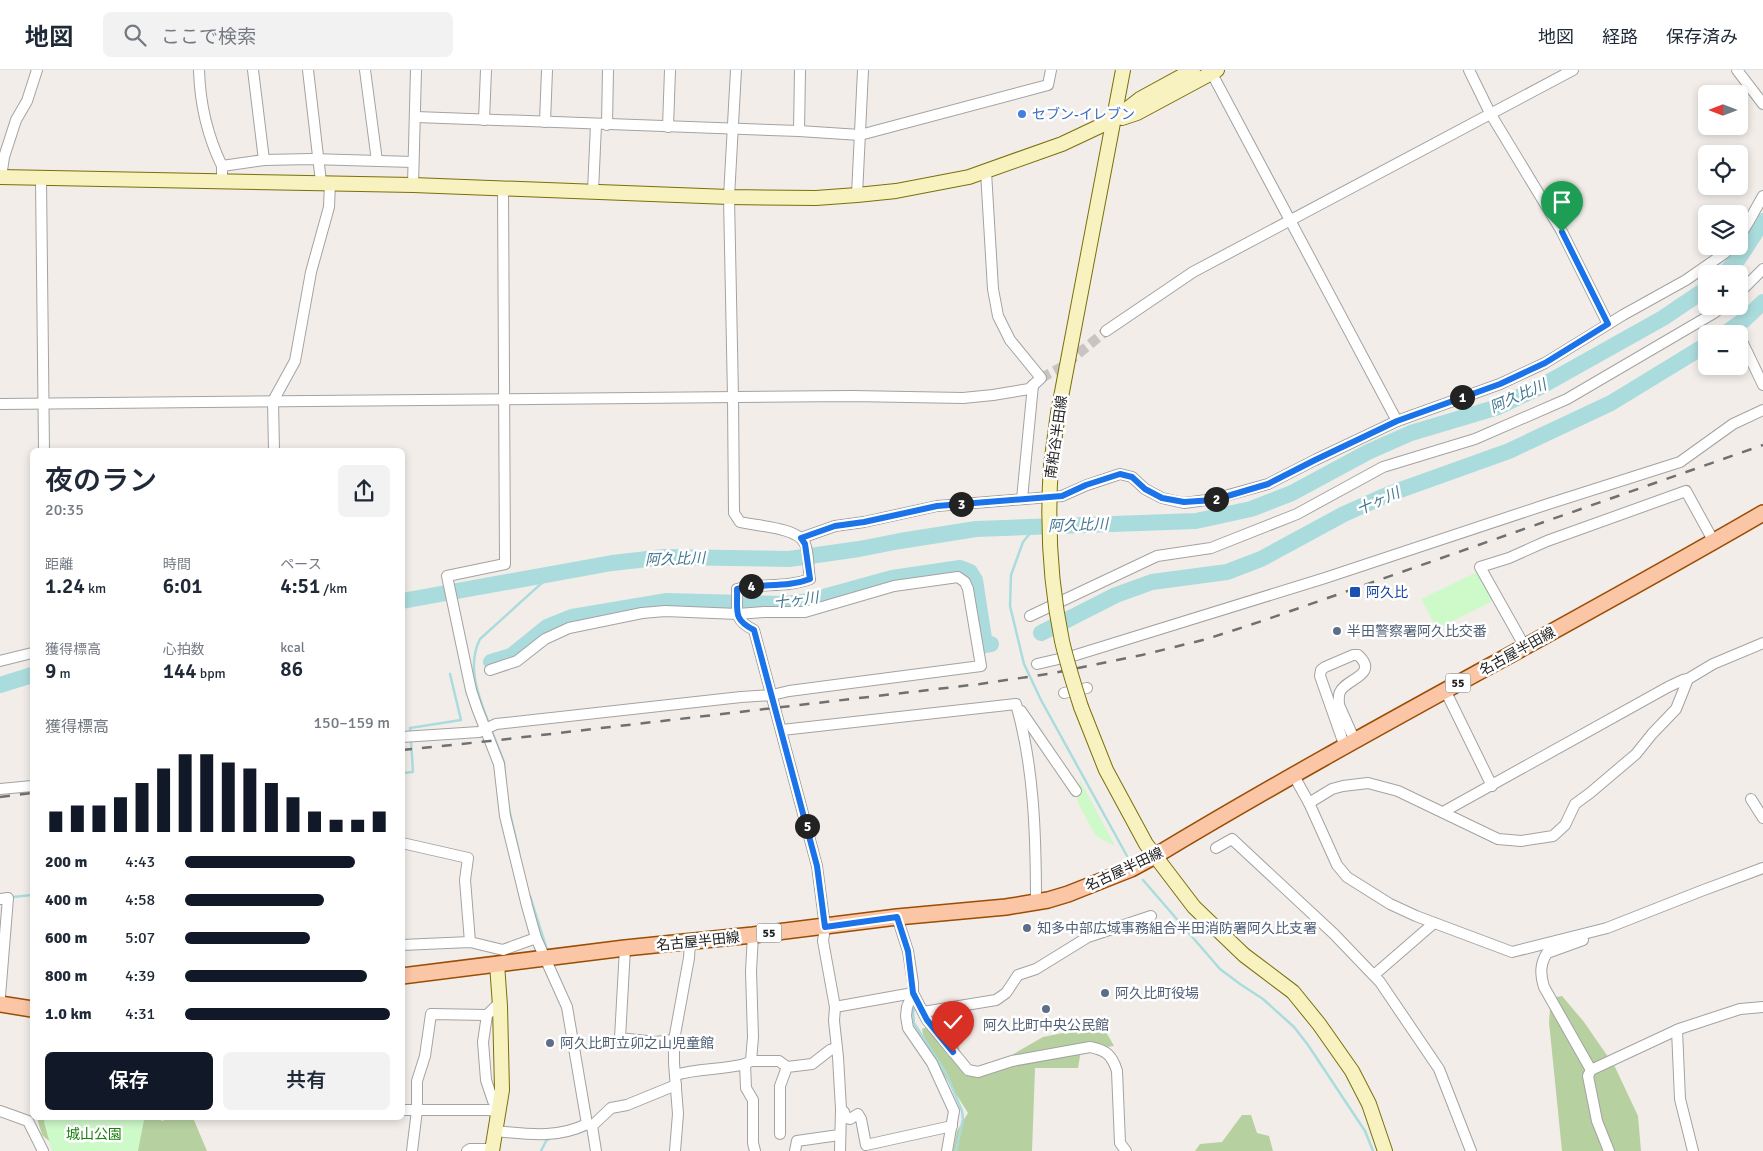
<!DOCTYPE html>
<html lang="ja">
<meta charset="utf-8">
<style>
:root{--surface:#fff;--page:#f2f2f3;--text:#1f2937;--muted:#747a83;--line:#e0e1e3;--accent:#111827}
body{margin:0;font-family:Signika,"Noto Sans JP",sans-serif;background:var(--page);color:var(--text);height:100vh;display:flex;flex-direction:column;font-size:19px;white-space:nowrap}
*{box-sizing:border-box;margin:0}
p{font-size:16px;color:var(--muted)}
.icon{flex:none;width:28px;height:28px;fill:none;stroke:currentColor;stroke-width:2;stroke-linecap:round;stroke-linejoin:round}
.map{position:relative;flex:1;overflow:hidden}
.details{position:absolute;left:30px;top:378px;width:375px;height:672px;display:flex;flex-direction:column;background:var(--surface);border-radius:8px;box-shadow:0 2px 8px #0003}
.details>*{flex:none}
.needle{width:32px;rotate:270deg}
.fabs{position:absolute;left:1698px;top:15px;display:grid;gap:10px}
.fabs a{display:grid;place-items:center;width:50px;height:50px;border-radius:8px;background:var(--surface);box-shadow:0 2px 8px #0003;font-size:25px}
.pin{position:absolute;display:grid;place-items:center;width:42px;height:42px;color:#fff;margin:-51px -21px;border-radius:50% 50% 50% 0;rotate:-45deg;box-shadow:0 0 5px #0007}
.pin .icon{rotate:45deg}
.km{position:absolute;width:25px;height:25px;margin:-12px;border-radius:50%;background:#222;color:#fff;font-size:14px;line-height:25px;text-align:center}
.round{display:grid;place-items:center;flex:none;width:52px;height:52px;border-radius:8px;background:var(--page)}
.overview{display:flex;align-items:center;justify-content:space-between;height:85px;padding:0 15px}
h1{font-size:28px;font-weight:600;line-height:38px}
.stats{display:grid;grid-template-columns:repeat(3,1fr);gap:8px;height:85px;padding:5px 15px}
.stats div{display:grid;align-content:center}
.stats b{font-size:21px;font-weight:600}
.stats small{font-size:14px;font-weight:400}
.stats p{font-size:14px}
.chart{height:140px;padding:10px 15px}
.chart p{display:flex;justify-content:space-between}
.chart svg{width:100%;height:90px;margin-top:5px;stroke:var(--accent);stroke-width:6}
.button{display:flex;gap:10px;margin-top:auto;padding:10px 15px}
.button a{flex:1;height:58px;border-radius:8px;background:var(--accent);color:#fff;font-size:20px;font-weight:600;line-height:58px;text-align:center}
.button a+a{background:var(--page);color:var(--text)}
ul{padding:0 15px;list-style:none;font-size:16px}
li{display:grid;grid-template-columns:80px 60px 1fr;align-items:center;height:38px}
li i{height:12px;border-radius:6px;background:var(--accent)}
header{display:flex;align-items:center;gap:30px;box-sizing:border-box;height:70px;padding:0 25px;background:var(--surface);border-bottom:1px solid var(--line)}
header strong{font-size:24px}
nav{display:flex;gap:28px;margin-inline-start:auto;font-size:18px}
.search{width:350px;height:45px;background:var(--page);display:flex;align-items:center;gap:12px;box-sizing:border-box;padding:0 18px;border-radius:8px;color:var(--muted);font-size:19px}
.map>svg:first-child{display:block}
.forest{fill:#b7d09f}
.park{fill:#cef9c9}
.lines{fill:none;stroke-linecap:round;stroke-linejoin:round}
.stream{stroke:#abdcdd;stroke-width:2.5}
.river{stroke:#abdcdd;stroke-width:16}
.street-tunnel{stroke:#c8c4c1;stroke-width:10;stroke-dasharray:10 5;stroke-linecap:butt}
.street-casing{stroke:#a3a3a3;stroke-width:12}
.secondary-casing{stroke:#7a7008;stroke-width:16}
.primary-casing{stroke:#9b4d04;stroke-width:18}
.street{stroke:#fff;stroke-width:10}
.secondary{stroke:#f8f1c0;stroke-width:14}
.primary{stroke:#fac6a6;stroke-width:15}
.rail{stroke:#707070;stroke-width:2.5;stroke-dasharray:10 10;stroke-linecap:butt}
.secondary-bridge-casing{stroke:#7a7008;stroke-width:16;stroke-linecap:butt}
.secondary-bridge{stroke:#f8f1c0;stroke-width:14}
.route-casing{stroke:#fff;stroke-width:10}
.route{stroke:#1a73e8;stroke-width:6}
.shop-dot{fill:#3f7fe0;stroke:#fff;stroke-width:2}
.transit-dot{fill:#1a4fb4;stroke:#fff;stroke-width:2}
.service-dot{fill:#5c6f8a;stroke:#fff;stroke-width:2}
.labels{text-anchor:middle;stroke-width:5;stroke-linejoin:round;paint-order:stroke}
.shield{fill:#fff;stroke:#646464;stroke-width:1}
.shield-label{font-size:12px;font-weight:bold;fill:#222}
.shop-label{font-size:14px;fill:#366cbe;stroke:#fff;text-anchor:start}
.street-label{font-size:14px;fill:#222;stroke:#fff}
.transit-label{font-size:14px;fill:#164399;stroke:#fff;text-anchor:start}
.service-label{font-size:14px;fill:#4e5e75;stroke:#fff;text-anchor:start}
.park-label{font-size:14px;fill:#1b810f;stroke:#fff}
.water-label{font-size:15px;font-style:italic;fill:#437890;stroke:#fff}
</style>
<header>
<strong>地図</strong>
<div class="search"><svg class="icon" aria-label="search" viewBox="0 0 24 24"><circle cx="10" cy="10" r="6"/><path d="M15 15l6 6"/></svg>ここで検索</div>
<nav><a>地図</a><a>経路</a><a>保存済み</a></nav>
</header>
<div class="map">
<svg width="1763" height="1081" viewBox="0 0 1763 1081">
<rect width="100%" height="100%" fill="#f2ede9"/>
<g class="forest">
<path d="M1562,926L1584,952L1615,997L1638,1046L1641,1081H1562L1549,952L1551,928Z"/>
<path d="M934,954L953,956L962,989L981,1007L1010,986L1043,967L1102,955L1114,976L1081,980L1078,998H1035L1032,1081H953L957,1061L968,1043L925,975L922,959Z"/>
<path d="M1242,1045H1251L1257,1063L1269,1066L1273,1081H1195L1200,1074L1222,1072Z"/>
<path d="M37,1048H158L162,1051L170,1048H193L207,1081H61L42,1065Z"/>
</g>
<g class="park">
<path d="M1475,503H1478L1493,531L1437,559L1421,529Z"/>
<path d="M1080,710L1115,776L1096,766L1078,733L1077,728Z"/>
<path d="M45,1048H143L144,1050L138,1081H52L44,1052Z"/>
</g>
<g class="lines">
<g class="stream">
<path d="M1036,456L1023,472L1011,505L1010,536L1024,594L1041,630L1127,786"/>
<path d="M489,654C479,627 466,597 480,569L544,511L546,504"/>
<path d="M491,659L504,692L505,706"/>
<path d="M411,664L410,658L461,650L450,604"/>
<path d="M402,703L413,702L411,670"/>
<path d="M509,739L519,782"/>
<path d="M1143,810L1220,899L1240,914L1263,929L1294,957L1308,975L1365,1061L1373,1081"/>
<path d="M530,826L548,883"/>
<path d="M13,827L32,825"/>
<path d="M915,936L913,942L914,953L947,1005L962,1041L963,1049L956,1081"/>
<path d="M587,1027L591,1051"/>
<path d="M577,1063L588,1059"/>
<path d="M541,1081L546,1071L550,1068"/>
</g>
<g class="river">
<path d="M1724,204L1739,188L1763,151"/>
<path d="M1724,264L1744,250L1763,232"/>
<path d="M402,531L612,493L665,487L789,489L859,479L900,471L976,459L1196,451L1251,439L1292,423L1368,382L1411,363L1498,337L1538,318L1663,248L1706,219"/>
<path d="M1041,563L1116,525L1152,512L1227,502L1261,489L1344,444L1389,424L1509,381L1611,333L1706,275"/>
<path d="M491,592L511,586L547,557L572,547L667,531L786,534L809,531L892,508L960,498L970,502L975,510L985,575L991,574"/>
<path d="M0,615L32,605"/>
</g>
<path class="street-tunnel" d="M1041,308L1062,297L1106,261"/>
<defs>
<g id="street">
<path d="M199,0C200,35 207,65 222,96"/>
<path d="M253,0L264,90"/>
<path d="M308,0L321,112"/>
<path d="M365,0L377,91"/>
<path d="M736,0L729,127L733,327L734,443L740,452C755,456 798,457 805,474C809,483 808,499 810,509C787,518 761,513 737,519C738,541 732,549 754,560L817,796L825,857L823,871L835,937L834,951L838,987L841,1039L840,1081"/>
<path d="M1210,0L1397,351"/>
<path d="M1469,0L1490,43L1562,162L1608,254"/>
<path d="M1737,0L1763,34"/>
<path d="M416,47L799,61L860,65L1048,15L1051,0"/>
<path d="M484,50L486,0"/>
<path d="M545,52L547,0"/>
<path d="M607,55L608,0"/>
<path d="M668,57L670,0"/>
<path d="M799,61L800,0"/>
<path d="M1,107L4,87L16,50L27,31L37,0"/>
<path d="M41,109L44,380"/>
<path d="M222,112V96L264,90L311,89L413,92"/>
<path d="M413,115L416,0"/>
<path d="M503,118L505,494L447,506L471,620L477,638L499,694L505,746L527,836L536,868L567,937L587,1054L592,1056"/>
<path d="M593,121L596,55"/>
<path d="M857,125L863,0"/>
<path d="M1739,167L1749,151L1763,126"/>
<path d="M1739,223L1763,199"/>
<path d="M1106,261L1193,202L1573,0"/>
<path d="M1739,265L1763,315"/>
<path d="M0,334L852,326L963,328L993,325L1029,319L1041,308L1010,270L998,246L993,219L986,102"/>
<path d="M274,380L273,331L295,291L311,202L329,137L330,113"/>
<path d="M1022,429L1033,315"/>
<path d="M801,468L835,456L864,452L937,436L1062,426L1087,415L1120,404L1132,407L1145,419L1162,428L1184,433L1214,429L1268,414L1315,390L1397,351L1500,314L1545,293L1623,245L1686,210L1725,183L1731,176"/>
<path d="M1030,546L1157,486L1211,478L1297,444L1383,397L1475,369L1567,329L1714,243L1723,236"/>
<path d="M1525,577L1480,497L1509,488L1547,471L1686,421L1714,472"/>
<path d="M0,591L32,583"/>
<path d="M1037,594L1076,585L1325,508L1545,435L1680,392L1733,354L1763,340"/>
<path d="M1445,620L1492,716"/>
<path d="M1064,623L1087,618"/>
<path d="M1021,641L1076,721"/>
<path d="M782,660L1016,634C1034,696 1036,766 1036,832"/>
<path d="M402,667L479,662L496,654L741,627L772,625L789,621L981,596L968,519L965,512L958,507L894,516L805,542H764L738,544L665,541L642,543L569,558L545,569L517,591L490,600"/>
<path d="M1345,677L1320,606L1321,600L1325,597L1353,585H1358C1380,605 1345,609 1340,622C1338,626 1339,631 1339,635L1355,671"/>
<path d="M1294,706L1309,733L1337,795L1347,807L1390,834L1416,846L1512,882L1607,858L1701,821L1763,798"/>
<path d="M0,719L32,716"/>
<path d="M1751,729L1763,748"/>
<path d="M1309,733L1332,719L1343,716L1368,713L1398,721L1498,769L1521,771L1553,766L1565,755L1575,734L1590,723L1636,684L1652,664L1676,639L1688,609L1713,594L1763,573"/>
<path d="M1443,742L1668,617L1683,610L1688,609"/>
<path d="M402,773L468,788L465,810L470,872"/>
<path d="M1216,778L1232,769L1334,864L1380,912L1439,999L1471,1081"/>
<path d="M0,829L8,828L0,926"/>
<path d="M897,847L908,881L913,913V923L907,937L906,946L908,958L932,993L954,1041L947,1081"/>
<path d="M1583,870L1547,883C1540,894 1540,904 1544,917L1591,1000"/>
<path d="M402,875L470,872L503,880L536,868"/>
<path d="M625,878L620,968L655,972L674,970"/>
<path d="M1374,905L1434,853"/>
<path d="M913,923L927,950L968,1000L978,1002L1012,991L1090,977C1106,980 1112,985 1117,1001L1120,1073L1126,1081"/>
<path d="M835,937L913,923"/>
<path d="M923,942L996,930L1006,923L1018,905L1036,899L1088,867L1151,846"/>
<path d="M487,945L483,972L486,1010L493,1031L499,1035"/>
<path d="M1677,960L1680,1029L1693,1081"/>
<path d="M751,991H779L787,997"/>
<path d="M745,994L751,991L753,967L751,901L753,865"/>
<path d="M675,1005C698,998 722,1000 745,994L746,1018L753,1030V1073L755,1081"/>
<path d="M841,1039L844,1042L846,1048L850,1049L858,1044L861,1049L866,1075L952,1056"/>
<path d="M402,1040H489L499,1042"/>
<path d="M0,1041L28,1051L43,1081"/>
<path d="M495,1061C528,1064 556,1069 587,1054"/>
<path d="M780,1064V1016L787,997L812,994L830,980L836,978"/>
<path d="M412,1081L417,1040V1011L425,986L431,944L487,945L495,937L500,936"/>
<path d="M467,1081L470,1079H492"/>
<path d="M596,1081L592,1056L611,1038L627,1035L676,1015"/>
<path d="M675,1081L678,1044L674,993V970L689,888L690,872"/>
<path d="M795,1081L797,1071L839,1065"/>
<path d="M1609,1081L1597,1051L1588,1006L1591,1000L1679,959L1740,939L1763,937"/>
</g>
<g id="secondary">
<path d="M1122,48L1137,43L1217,0"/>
<path d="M0,107L413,115L729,127L816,128L857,125L896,121L969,107L1062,74L1113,50L1140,29L1193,0"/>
<path d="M1051,395L1058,343L1123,0"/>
<path d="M1081,637L1106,700L1146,774L1194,837L1244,885L1293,922L1319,954L1352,1001L1369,1034L1385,1081"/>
<path d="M492,1081L502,1020L500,936L497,894"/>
</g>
<g id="primary">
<path d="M402,906L625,878L753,865L897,847L1006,837L1048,830L1068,824L1131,799L1155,786C1354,666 1562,560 1763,443"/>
<path d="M0,934L32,939"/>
</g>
</defs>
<use href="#street" class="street-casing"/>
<use href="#secondary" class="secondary-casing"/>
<use href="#primary" class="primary-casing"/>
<use href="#street" class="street"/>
<use href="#secondary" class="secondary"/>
<use href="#primary" class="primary"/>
<g class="rail">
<path d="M402,680L490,671L980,614L1054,603L1142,585L1207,569L1268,549L1763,375"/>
<path d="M0,727L32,723"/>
</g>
<defs>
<path id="secondary-bridge" d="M1051,395C1047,454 1050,513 1062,571C1067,593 1074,615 1081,637"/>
</defs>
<use href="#secondary-bridge" class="secondary-bridge-casing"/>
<use href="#secondary-bridge" class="secondary-bridge"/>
</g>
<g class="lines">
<defs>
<path id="route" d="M953,982L927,950L913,923L908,881L897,847L825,857L817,796L754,560C732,549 738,541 737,519C761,513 787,518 810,509L805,474L801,468L835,456L864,452L937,436L1062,426L1086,415L1120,404L1132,407L1145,419L1162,428L1184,432L1214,430L1268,414L1315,390L1397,351L1500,314L1545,293L1608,254L1562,162"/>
</defs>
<use href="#route" class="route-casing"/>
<use href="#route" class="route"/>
</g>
<circle class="shop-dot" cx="1022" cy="44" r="5"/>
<rect class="transit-dot" x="1349" y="516" width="12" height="12" rx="2.5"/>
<g class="service-dot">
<circle cx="1337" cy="561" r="5"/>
<circle cx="1027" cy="858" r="5"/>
<circle cx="1105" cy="923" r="5"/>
<circle cx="1046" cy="939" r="5"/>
<circle cx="550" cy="973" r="5"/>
</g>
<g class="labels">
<g class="shield">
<rect x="1445.5" y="603.5" width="25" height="19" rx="4"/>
<rect x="756.5" y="853.5" width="25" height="19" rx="4"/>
</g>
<g class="shield-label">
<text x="1458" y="617">55</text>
<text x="769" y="867">55</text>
</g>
<g class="shop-label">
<text x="1032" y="49">セブン-イレブン</text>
</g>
<g class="street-label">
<text transform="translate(1056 367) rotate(-82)" y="5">南粕谷半田線</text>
<text transform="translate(1517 581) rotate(-29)" y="5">名古屋半田線</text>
<text transform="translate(1124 799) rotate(-25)" y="5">名古屋半田線</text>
<text transform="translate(698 871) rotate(-6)" y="5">名古屋半田線</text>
</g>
<g class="transit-label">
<text x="1366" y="527">阿久比</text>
</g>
<g class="service-label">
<text x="1347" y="566">半田警察署阿久比交番</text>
<text x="1037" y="863">知多中部広域事務組合半田消防署阿久比支署</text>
<text x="1115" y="928">阿久比町役場</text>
<text x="1046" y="960" text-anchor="middle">阿久比町中央公民館</text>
<text x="560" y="978">阿久比町立卯之山児童館</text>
</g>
<g class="park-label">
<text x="94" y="1069">城山公園</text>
</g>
<g class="water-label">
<text transform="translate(1518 326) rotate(-24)" y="5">阿久比川</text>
<text transform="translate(1378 431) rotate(-24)" y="5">十ヶ川</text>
<text transform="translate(1078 455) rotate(-2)" y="5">阿久比川</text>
<text transform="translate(675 489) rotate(-2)" y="5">阿久比川</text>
<text transform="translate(796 530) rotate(-7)" y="5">十ヶ川</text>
</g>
</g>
</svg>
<div class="fabs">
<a><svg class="needle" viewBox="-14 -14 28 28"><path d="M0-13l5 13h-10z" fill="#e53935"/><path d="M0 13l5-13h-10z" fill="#747a83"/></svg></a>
<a><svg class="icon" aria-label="locate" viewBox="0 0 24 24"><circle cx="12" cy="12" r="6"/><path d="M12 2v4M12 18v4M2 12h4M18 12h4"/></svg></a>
<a><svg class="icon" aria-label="layers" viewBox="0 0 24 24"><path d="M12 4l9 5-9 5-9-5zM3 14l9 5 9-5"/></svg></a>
<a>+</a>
<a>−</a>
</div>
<div class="pin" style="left:1562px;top:162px;background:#1e9e55"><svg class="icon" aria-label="arrive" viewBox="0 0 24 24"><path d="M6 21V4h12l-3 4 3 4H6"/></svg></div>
<div class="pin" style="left:953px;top:982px;background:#d93025"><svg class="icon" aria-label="check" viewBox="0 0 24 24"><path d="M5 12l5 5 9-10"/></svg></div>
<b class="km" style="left:1462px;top:327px">1</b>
<b class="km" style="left:1216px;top:429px">2</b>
<b class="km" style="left:961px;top:434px">3</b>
<b class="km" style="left:751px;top:516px">4</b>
<b class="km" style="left:807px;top:756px">5</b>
<section class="details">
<div class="overview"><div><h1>夜のラン</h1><p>20:35</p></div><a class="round"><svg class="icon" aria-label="share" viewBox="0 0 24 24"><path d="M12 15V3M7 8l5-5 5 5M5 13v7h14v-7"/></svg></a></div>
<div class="stats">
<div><p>距離</p><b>1.24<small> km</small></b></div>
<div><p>時間</p><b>6:01</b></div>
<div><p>ペース</p><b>4:51<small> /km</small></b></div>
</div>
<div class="stats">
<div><p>獲得標高</p><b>9<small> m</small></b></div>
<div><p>心拍数</p><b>144<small> bpm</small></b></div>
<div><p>kcal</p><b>86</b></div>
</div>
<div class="chart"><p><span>獲得標高</span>150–159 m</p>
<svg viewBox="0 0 160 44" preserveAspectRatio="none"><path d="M5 44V34M15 44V31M25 44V31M35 44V27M45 44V20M55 44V13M65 44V6M75 44V6M85 44V10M95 44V13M105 44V20M115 44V27M125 44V34M135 44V38M145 44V38M155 44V34"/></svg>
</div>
<ul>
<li><b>200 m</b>4:43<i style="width:83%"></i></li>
<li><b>400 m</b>4:58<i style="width:68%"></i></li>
<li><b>600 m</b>5:07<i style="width:61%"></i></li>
<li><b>800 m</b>4:39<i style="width:89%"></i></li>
<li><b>1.0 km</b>4:31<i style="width:100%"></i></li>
</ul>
<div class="button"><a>保存</a><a>共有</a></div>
</section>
</div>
